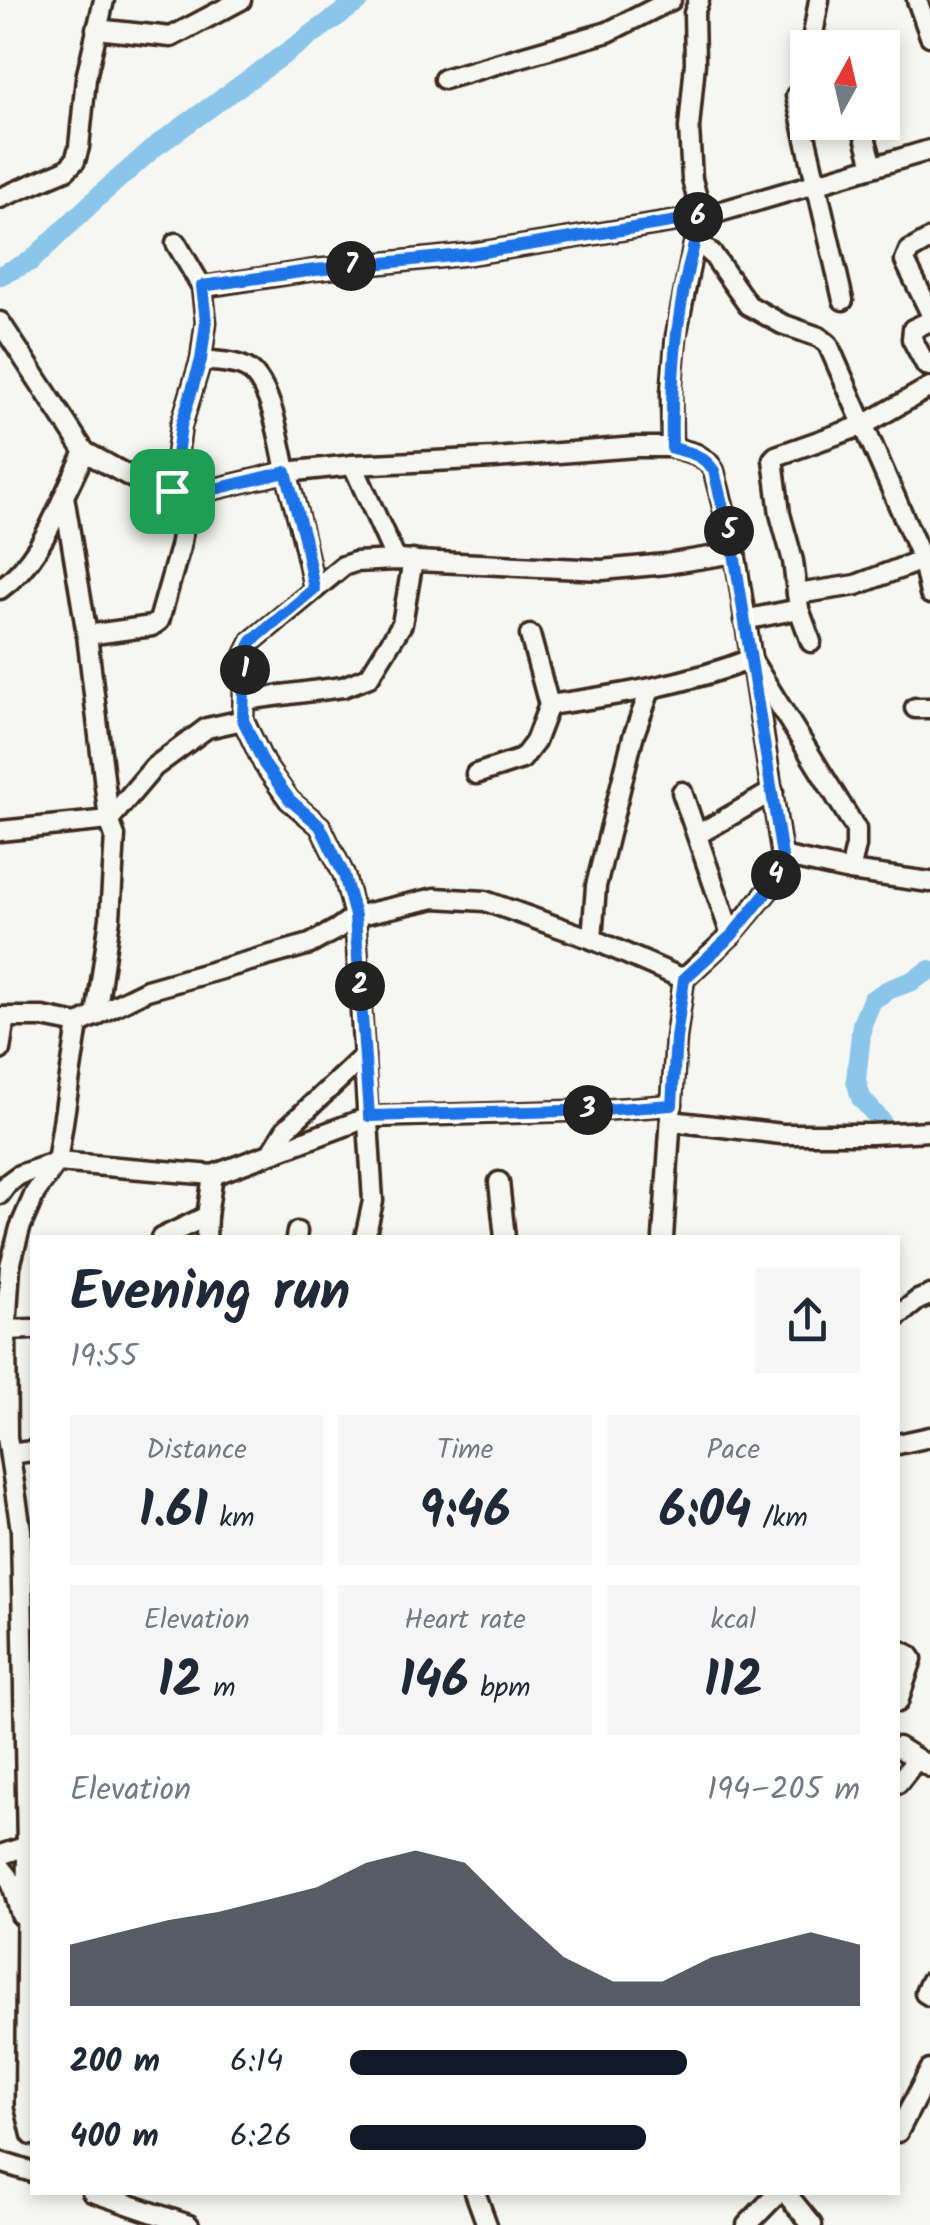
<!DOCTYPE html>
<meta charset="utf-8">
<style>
:root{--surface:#fff;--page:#f6f6f7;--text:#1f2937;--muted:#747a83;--accent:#111827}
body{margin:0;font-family:Kalam,sans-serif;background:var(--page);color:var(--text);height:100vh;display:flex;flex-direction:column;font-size:38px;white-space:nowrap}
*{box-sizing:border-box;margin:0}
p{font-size:32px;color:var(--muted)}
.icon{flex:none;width:55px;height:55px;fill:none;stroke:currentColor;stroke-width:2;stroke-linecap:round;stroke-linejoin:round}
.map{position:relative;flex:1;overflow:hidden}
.panel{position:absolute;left:30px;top:1235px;width:870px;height:960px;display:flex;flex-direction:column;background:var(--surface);border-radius:0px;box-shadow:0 5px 15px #0003}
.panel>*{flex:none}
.needle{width:65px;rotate:8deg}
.buttons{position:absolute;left:790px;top:30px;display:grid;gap:20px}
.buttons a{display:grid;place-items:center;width:110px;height:110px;border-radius:0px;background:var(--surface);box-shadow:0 5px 15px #0003;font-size:50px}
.pin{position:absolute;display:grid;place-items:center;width:85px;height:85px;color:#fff;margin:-42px;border-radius:20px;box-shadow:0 5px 15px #0006}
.km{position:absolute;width:50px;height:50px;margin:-25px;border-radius:50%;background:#222;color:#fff;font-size:28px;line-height:50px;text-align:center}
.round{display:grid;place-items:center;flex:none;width:105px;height:105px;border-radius:0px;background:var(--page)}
.head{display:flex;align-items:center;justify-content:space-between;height:170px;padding:0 40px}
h1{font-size:55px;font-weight:800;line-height:75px}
.stats{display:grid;grid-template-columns:repeat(3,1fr);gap:15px;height:170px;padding:10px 40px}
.stats div{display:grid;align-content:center;border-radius:0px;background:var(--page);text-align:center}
.stats b{font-size:50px;font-weight:800}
.stats small{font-size:28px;font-weight:400}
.stats p{font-size:28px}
.chart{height:280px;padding:20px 40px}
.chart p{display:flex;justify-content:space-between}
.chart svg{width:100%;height:180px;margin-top:10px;fill:var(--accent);opacity:.7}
ul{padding:0 40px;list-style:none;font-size:32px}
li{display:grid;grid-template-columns:160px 120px 1fr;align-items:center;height:75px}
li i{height:25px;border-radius:12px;background:var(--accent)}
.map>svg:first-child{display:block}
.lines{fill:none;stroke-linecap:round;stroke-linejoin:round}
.stream{stroke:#6b8798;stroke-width:4}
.river{stroke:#8bc5ea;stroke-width:20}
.minor-casing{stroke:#3b2a1e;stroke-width:25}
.minor{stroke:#f6f6f2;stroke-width:18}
.route-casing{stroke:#fff;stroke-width:20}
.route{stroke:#1a73e8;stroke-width:12}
</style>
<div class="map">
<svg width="930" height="2225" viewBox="0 0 930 2225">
<rect width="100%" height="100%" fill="#f6f6f2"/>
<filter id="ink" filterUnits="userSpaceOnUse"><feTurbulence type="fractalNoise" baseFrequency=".01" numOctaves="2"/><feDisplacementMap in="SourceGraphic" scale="20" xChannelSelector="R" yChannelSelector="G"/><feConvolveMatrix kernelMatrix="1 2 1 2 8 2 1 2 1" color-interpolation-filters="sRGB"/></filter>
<g filter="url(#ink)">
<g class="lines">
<path class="stream" d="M0,275H1"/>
<g class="river">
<path d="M1,275L31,261L99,196L156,146L360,0"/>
<path d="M881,1121L861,1098L856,1080L862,1024L872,1000L888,990L912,981L930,970"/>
</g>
<defs>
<g id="minor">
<path d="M917,0L930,36"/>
<path d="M96,29L171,37L241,0"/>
<path d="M817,48L813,35L819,0"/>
<path d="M444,79L608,32L671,0"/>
<path d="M796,96L843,300"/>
<path d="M861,122L873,166"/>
<path d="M0,198L66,170L75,161L79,147L86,78L104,0"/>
<path d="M695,239L713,255L748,305L782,324L819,337L828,344L923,561L930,594"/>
<path d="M930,239L909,251L905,261L930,312"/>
<path d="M202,287L315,270L471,254L702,217L930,150"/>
<path d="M930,321L913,329L912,339L926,365L930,366"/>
<path d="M0,322L85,452L140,482L189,495L286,472L353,465L494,458L636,447H672L696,454L708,462L714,471L735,553L782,856L772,886L731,935L684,979"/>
<path d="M201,360C216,362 242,361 253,373C274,395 280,446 287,475C297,513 307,550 314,589"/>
<path d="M672,447L671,393L676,336L695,239L702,217L692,179L689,128L695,63L694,13L699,0"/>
<path d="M85,452L64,496L87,635L109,820L115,836L110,918L96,1016"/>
<path d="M353,465L396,560"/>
<path d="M172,491L181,426L201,360L206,322L202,287L176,243"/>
<path d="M0,589C32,566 49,531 64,496"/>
<path d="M797,594L856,585L930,557"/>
<path d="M744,620L799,609"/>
<path d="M87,635L152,626L159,621L180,547L189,495"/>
<path d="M811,642L799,609L793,561L780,514L773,459L776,456L864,425L930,387"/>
<path d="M244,700L343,687L369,677L402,624L413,560"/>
<path d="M549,705C618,695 685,685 751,659L856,829V846L850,871"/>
<path d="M915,708H930"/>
<path d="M476,774L522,759L535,742L549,705L530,635"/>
<path d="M682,792L731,935"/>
<path d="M0,831L109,820L154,767L207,728L243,720"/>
<path d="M697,835L773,791"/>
<path d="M782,856L850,871L930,882"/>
<path d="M592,939L596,886L633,737L650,690"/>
<path d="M0,1017H43L78,1024L147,990L310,944L337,929L355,916L435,898L485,901L592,939L684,979"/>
<path d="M0,1050L5,1017"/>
<path d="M671,1121L782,1134H871L930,1131"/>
<path d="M271,1153L286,1129L364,1056"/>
<path d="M499,1182L505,1238"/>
<path d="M0,1194L8,1183L19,1175L57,1162L213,1175L369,1117L602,1110L672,1105"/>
<path d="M161,1238L207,1216"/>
<path d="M206,1238L207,1216L213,1175"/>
<path d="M296,1238L297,1232"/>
<path d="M365,1238L373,1201L355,916L344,875L320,826L289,800L264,764L243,720L245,655L252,641L343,566L355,562L396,560L602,570L666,564L735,553"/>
<path d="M663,1238L676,1038L684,979"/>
<path d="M898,1316L918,1300L930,1295"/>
<path d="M6,1330L32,1329"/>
<path d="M898,1444L930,1437"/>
<path d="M10,1454L32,1451"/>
<path d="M898,1650L909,1655L912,1659L898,1702"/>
<path d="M898,1747L930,1767"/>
<path d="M898,1783L916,1760"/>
<path d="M0,1855L27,1846H32"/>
<path d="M0,1867L11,1881L21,1915"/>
<path d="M930,1982L925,1993L930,1996"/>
<path d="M898,2132L930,2070"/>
<path d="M32,2135L25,2106L27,1846L21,1530L7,1437L6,1330L10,1266L20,1228L35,1193L57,1162L78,1024"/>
<path d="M0,2162L32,2172"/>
<path d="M92,2192L189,2225"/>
<path d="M475,2192L487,2225"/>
<path d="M785,2192L812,2225"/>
<path d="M747,2225L779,2192"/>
</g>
</defs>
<use href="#minor" class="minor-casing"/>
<use href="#minor" class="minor"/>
</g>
</g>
<g class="lines" filter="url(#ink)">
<defs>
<path id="route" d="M702,217C678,292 670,369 672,448C689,452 704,455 714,471L734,553L782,856L772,886L732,935L684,979L676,1038L672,1105L602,1110L369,1116L355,916L344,875L320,826L290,800L264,764L243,720L245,655L252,641L314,589L304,537L286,472L190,495L172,491L181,426L201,360L206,322L202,286L315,270L471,254Z"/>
</defs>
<use href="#route" class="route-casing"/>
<use href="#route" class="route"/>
</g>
</svg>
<div class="buttons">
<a><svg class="needle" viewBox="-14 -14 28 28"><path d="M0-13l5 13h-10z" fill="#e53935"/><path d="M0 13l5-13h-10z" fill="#747a83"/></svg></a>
</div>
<div class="pin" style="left:172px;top:491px;background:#1e9e55"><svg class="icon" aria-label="arrive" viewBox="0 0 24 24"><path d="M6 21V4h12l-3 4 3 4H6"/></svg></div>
<b class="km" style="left:245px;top:670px">1</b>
<b class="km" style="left:360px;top:986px">2</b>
<b class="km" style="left:588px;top:1110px">3</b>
<b class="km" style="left:776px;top:875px">4</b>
<b class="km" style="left:729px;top:531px">5</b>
<b class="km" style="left:698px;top:217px">6</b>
<b class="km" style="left:351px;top:266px">7</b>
<section class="panel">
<div class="head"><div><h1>Evening run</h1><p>19:55</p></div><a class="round"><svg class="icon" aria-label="share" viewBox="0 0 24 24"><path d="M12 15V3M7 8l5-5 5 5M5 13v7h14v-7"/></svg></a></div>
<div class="stats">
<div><p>Distance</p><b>1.61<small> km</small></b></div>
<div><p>Time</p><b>9:46</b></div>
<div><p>Pace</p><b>6:04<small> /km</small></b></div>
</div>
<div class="stats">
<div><p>Elevation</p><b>12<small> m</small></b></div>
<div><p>Heart rate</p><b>146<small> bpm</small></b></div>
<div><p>kcal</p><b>112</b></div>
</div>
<div class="chart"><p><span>Elevation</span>194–205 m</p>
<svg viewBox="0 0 160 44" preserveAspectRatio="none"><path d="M0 44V29L10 26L20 23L30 21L40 18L50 15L60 9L70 6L80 9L90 21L100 32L110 38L120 38L130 32L140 29L150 26L160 29V44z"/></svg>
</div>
<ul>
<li><b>200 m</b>6:14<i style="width:66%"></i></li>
<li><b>400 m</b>6:26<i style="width:58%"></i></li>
</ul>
</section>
</div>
